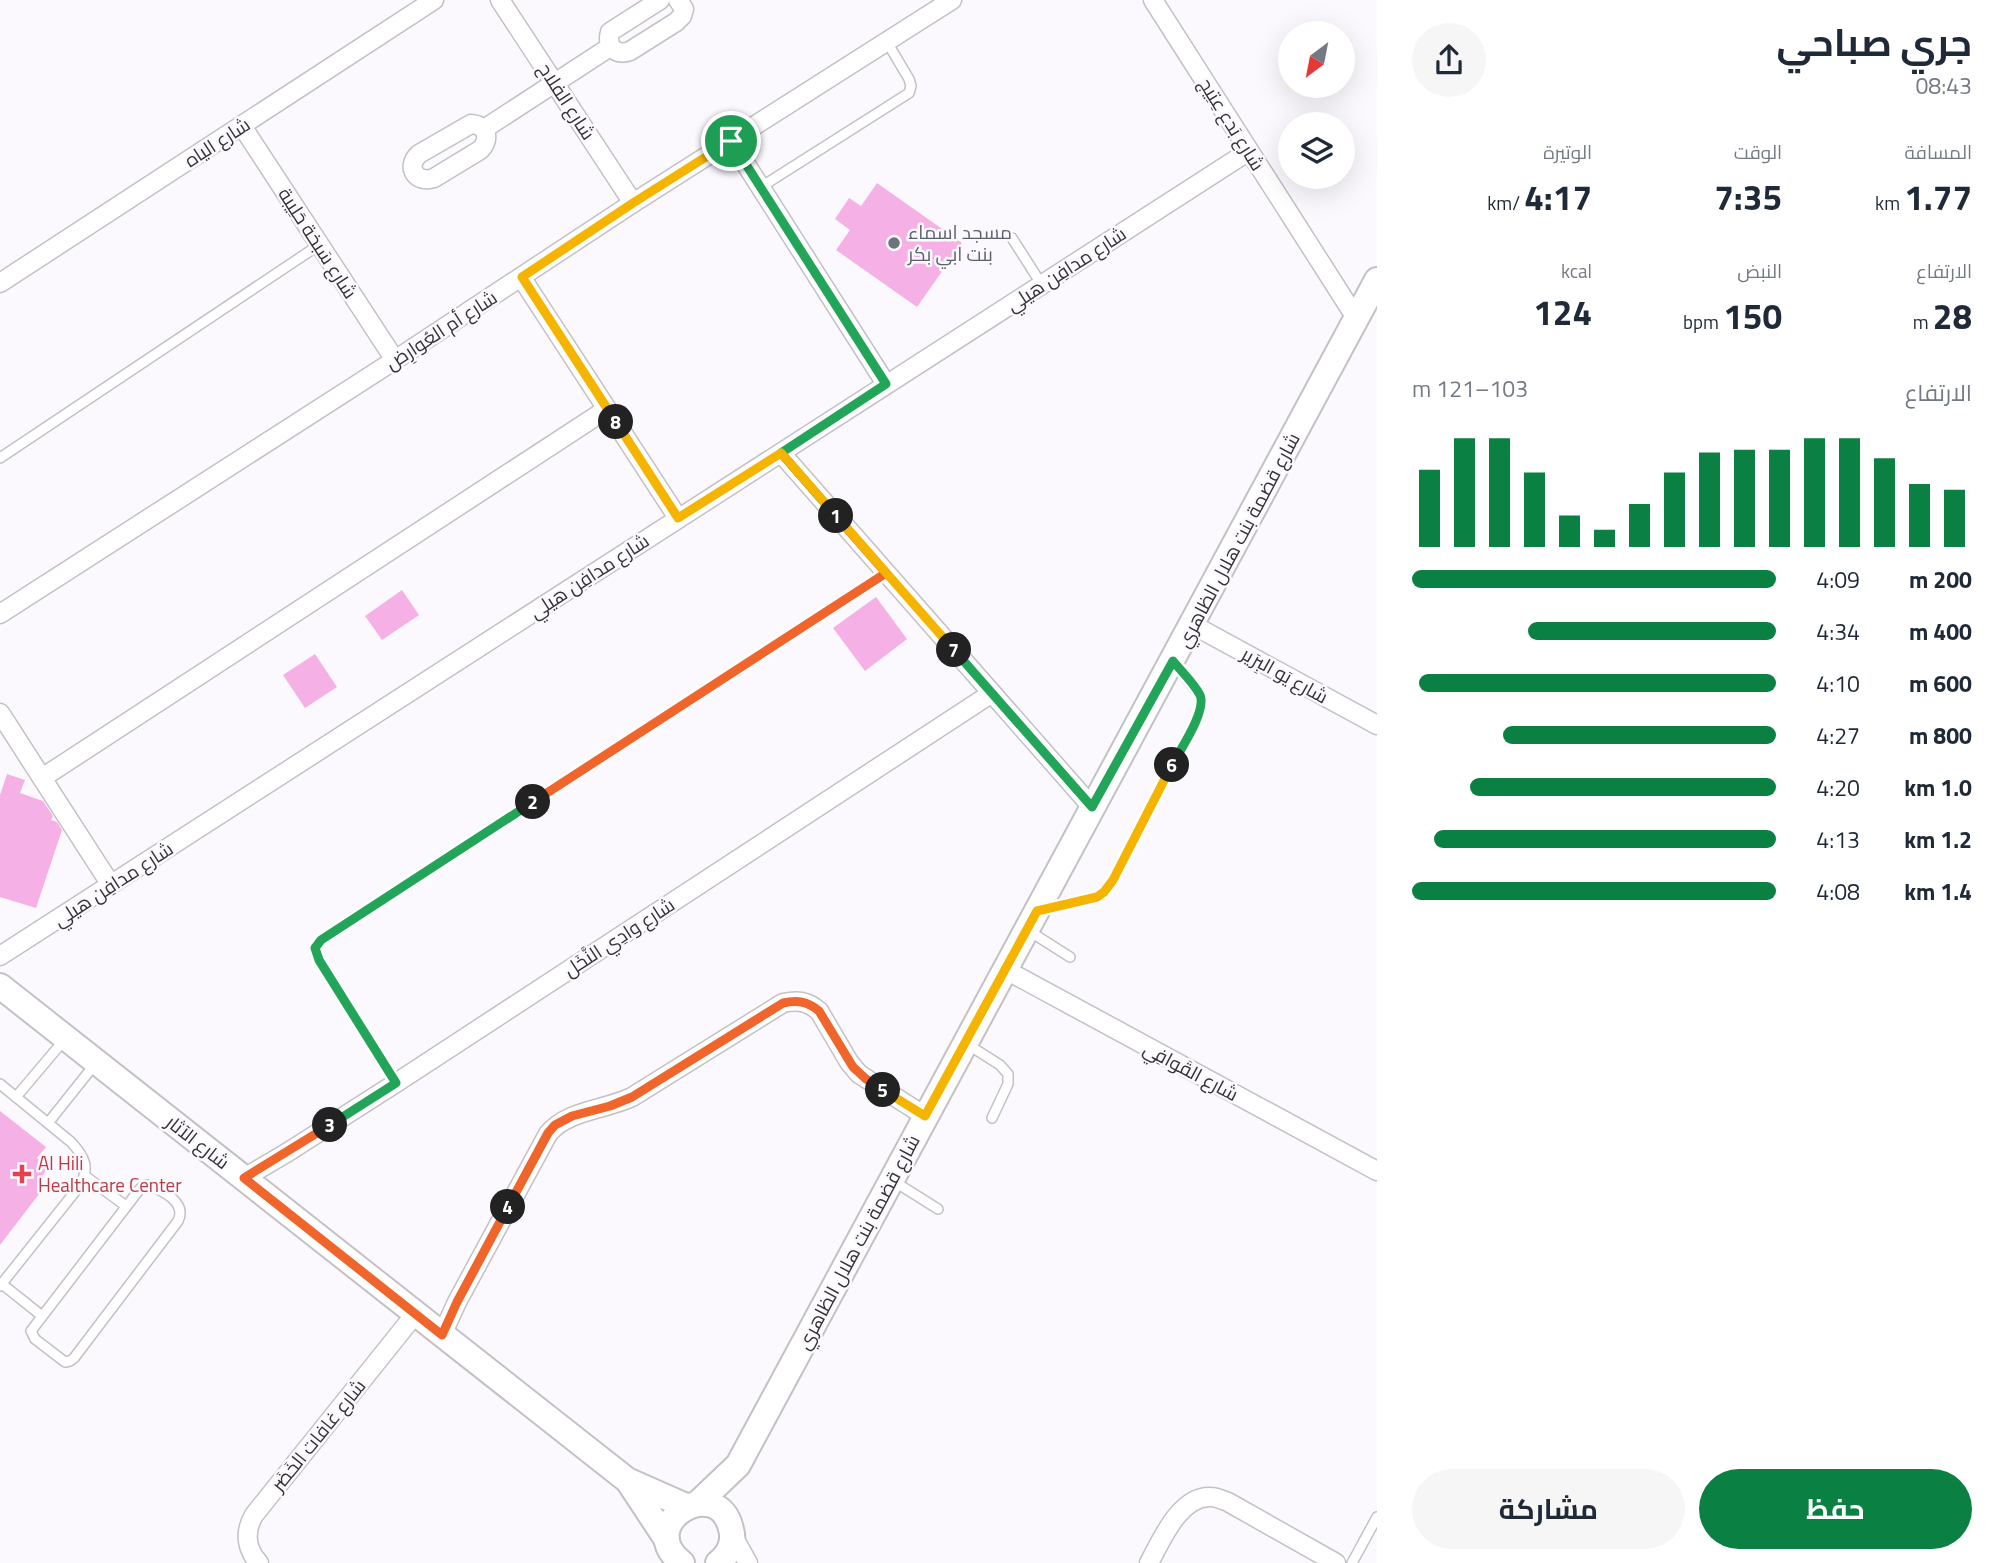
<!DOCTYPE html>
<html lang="ar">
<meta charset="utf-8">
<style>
:root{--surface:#fff;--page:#f6f6f7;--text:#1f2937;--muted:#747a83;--accent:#0b8043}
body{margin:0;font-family:"Titillium Web",Cairo,sans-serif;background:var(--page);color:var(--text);direction:rtl;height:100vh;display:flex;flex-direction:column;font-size:26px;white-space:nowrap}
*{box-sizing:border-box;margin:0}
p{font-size:23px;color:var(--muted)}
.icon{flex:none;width:38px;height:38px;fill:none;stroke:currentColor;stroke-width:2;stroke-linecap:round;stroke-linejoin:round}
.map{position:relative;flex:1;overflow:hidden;direction:ltr}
.details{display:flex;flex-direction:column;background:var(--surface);width:630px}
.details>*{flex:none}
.needle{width:46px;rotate:212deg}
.controls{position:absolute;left:1278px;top:21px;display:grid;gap:14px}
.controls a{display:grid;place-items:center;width:77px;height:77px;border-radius:50%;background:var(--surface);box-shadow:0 7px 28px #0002;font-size:35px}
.pin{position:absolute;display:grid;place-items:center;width:60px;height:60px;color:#fff;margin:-30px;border:4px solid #fff;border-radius:50%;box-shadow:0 2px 7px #0007}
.km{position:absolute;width:35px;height:35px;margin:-18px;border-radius:50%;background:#222;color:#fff;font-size:19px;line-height:35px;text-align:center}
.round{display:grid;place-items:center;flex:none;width:74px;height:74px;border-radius:37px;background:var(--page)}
.headline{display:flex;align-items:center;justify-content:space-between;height:119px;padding:0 35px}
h1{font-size:38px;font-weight:700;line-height:52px}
.figures{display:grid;grid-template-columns:repeat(3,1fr);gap:10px;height:119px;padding:7px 35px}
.figures div{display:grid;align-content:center}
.figures b{font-size:35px;font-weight:700}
.figures small{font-size:19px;font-weight:400}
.figures p{font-size:19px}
.chart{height:196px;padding:14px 35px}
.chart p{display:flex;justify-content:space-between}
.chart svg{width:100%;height:126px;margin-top:7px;stroke:var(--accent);stroke-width:6}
.cta{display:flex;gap:14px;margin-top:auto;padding:14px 35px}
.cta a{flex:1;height:80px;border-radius:42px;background:var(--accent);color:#fff;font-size:28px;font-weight:700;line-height:80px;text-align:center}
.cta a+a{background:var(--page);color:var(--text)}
ul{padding:0 35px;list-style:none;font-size:23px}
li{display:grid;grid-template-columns:112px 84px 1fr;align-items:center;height:52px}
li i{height:18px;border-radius:9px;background:var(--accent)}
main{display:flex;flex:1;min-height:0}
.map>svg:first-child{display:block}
.building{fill:#f5b1e5}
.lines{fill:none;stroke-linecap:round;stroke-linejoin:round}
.lane-casing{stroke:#c3c1c6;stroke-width:12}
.street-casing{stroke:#c3c1c6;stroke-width:21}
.secondary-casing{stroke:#c3c1c6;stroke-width:28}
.lane{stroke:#fff;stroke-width:9}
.street{stroke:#fff;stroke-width:18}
.secondary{stroke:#fff;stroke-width:24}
.split-1-casing{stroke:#fff;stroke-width:14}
.split-2-casing{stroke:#fff;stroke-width:14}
.split-3-casing{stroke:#fff;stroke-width:14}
.split-4-casing{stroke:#fff;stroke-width:14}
.split-5-casing{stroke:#fff;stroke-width:14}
.split-6-casing{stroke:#fff;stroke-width:14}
.split-7-casing{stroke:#fff;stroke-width:14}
.split-8-casing{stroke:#fff;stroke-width:14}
.split-9-casing{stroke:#fff;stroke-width:14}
.split-1{stroke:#22a559;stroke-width:9}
.split-2{stroke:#f0652b;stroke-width:9}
.split-3{stroke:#22a559;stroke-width:9}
.split-4{stroke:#f0652b;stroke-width:9}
.split-5{stroke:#f0652b;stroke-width:9}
.split-6{stroke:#f5b400;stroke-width:9}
.split-7{stroke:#22a559;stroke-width:9}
.split-8{stroke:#f5b400;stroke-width:9}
.split-9{stroke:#f5b400;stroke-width:9}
.worship-dot{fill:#6b7280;stroke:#fbf9fe;stroke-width:2.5}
.health-dot{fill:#e0444e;stroke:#fbf9fe;stroke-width:2.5}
.labels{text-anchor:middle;stroke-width:5;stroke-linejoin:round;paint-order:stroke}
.street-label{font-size:19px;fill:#323133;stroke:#fbf9fe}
.worship-label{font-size:19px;fill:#5b616d;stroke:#fbf9fe;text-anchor:start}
.health-label{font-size:19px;fill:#be3a42;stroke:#fbf9fe;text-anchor:start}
</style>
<main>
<section class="details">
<div class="headline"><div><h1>جري صباحي</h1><p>08:43</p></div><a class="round"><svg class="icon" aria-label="share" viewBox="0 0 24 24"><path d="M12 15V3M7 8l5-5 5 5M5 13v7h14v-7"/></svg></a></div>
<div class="figures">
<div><p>المسافة</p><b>1.77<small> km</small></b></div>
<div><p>الوقت</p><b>7:35</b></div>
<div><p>الوتيرة</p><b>4:17<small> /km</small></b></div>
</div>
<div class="figures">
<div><p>الارتفاع</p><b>28<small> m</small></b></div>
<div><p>النبض</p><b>150<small> bpm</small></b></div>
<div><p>kcal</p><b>124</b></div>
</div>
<div class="chart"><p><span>الارتفاع</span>103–121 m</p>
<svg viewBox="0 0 160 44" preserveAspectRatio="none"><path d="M5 44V17M15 44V6M25 44V6M35 44V18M45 44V33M55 44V38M65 44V29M75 44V18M85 44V11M95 44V10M105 44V10M115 44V6M125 44V6M135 44V13M145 44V22M155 44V24"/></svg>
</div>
<ul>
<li><b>200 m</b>4:09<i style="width:100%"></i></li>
<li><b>400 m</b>4:34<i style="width:68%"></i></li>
<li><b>600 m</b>4:10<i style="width:98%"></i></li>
<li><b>800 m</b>4:27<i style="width:75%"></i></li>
<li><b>1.0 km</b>4:20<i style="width:84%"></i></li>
<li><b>1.2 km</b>4:13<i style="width:94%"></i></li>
<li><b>1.4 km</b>4:08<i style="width:100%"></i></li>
</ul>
<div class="cta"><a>حفظ</a><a>مشاركة</a></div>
</section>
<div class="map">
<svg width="1377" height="1563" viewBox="0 0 1377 1563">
<rect width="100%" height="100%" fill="#fbf9fe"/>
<g class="building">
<path d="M877,183L962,243L917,307L836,250L850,230L835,219L849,198L861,206Z"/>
<path d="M402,590L419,615L382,640L365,616Z"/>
<path d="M876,597L907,639L865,671L833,628Z"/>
<path d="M315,654L337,687L305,708L283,675Z"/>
<path d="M7,774L25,780L20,793L43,801L53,816L51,820L57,822L62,830L36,908L0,897V795Z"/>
<path d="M0,1111L46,1147L37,1158L49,1167L39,1180L46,1185L0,1245Z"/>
</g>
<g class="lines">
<defs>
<g id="lane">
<path d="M761,187L909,93L911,86L909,79L887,42"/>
<path d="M1012,238L1042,285"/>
<path d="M0,458L319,245"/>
<path d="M1041,910L1097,897L1103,892L1113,880L1199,714L1201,701L1199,694L1174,662"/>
<path d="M1029,931L1070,957"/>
<path d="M967,1044L1000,1065L1008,1074V1084L992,1118"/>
<path d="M396,1083L319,960L315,948L321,940L886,573"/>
<path d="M0,1084L71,1142C85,1157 91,1169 78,1188L0,1286"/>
<path d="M16,1097L65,1039"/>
<path d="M48,1123L95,1064"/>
<path d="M85,1176L126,1206"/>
<path d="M895,1182L938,1209"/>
<path d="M148,1185C164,1191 187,1203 178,1221L74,1358L70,1361L65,1362L35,1339L31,1331L139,1190L143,1186Z"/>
<path d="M2,1284L42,1316"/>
<path d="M1352,1563L1377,1517"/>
</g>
<g id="street">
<path d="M500,0L633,203"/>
<path d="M660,0L610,32C606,47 616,56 630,51L676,22L682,16L684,9L678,0"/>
<path d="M1153,0L1356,318"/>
<path d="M471,124C487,125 491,139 480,150L434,178C416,184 405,167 419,154Z"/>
<path d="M242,126L395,360"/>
<path d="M484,129L610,47"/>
<path d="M731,141L886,384"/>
<path d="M521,277L678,518"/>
<path d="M0,283L434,0"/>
<path d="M781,453L1092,807"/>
<path d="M0,614L395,360L633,203L952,0"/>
<path d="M1193,625L1377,725"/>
<path d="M0,713L111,885"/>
<path d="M42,778L607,409"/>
<path d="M0,956L1249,151"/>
<path d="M1006,970L1377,1171"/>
<path d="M244,1178L288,1152L396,1083L992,693"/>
<path d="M442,1335L457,1302L548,1134C567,1110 605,1110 632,1097L783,1003C798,1000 807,1001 819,1011L849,1062L859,1074L925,1116"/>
<path d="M733,1536L748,1563"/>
<path d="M259,1563C246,1549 244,1532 254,1515L416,1313"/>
<path d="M1149,1563C1161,1541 1180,1495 1211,1497C1216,1497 1223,1500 1228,1502L1336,1563"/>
</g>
<g id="secondary">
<path d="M0,986L627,1480L686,1506"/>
<path d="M628,1481L667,1540"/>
<path d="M697,1504L738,1465L1377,280"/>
<path d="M682,1563C632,1524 718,1472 731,1529C735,1543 729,1554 718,1563"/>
</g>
</defs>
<use href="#lane" class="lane-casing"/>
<use href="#street" class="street-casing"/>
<use href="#secondary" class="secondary-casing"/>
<use href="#lane" class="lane"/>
<use href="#street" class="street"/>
<use href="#secondary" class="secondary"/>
</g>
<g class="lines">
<defs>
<path id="split-1" d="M731,141L886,384L781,453L836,516"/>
<path id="split-2" d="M533,802L886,573L836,516"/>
<path id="split-3" d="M330,1125L396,1083L319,960L315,948L321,940L533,802"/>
<path id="split-4" d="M330,1125L244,1178L442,1335L457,1302L508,1207"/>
<path id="split-5" d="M508,1207L548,1133L555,1125L572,1116L610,1106L632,1097L783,1003C797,1000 807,1001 819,1011L853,1067L866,1079L883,1090"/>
<path id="split-6" d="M883,1090L925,1116L1037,911L1097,897L1104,892L1113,880L1172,765"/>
<path id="split-7" d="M954,650L1092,807L1173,661C1181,671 1194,683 1200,695C1207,711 1180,750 1172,765"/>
<path id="split-8" d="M616,422L678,518L781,453L954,650"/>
<path id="split-9" d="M616,422L522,277L633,203L731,141"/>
</defs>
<use href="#split-1" class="split-1-casing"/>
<use href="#split-2" class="split-2-casing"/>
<use href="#split-3" class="split-3-casing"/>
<use href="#split-4" class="split-4-casing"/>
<use href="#split-5" class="split-5-casing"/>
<use href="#split-6" class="split-6-casing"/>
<use href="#split-7" class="split-7-casing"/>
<use href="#split-8" class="split-8-casing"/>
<use href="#split-9" class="split-9-casing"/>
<use href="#split-1" class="split-1"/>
<use href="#split-2" class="split-2"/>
<use href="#split-3" class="split-3"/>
<use href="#split-4" class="split-4"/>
<use href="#split-5" class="split-5"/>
<use href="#split-6" class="split-6"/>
<use href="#split-7" class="split-7"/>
<use href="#split-8" class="split-8"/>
<use href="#split-9" class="split-9"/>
</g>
<circle class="worship-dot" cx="894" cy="243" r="7"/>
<path class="health-dot" d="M18.5 1163.5h7v7h7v7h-7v7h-7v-7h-7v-7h7z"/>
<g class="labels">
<g class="street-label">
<text transform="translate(567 101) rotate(57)" y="7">شارع الفلاح</text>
<text transform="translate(1232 124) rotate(58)" y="7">شارع بَدع عِتِيج</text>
<text transform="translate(217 142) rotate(-33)" y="7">شارع الياه</text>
<text transform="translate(318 243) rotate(57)" y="7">شارع سَبخة حَلِيبة</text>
<text transform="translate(1066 269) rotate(-33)" y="7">شارع مدافِن هيلي</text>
<text transform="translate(441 330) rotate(-33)" y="7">شارع أم العُوارِض</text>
<text transform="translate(1238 540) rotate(-62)" y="7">شارع قضمة بنت هلال الظاهري</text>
<text transform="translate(589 576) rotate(-33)" y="7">شارع مدافِن هيلي</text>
<text transform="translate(1285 675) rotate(29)" y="7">شارع يَو البِرَير</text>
<text transform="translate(113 884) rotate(-33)" y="7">شارع مدافِن هيلي</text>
<text transform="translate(619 937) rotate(-33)" y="7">شارع وادِي النَّخَل</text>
<text transform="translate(1191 1071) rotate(28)" y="7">شارع القَوافِي</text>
<text transform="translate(198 1142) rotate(38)" y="7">شارع الآثار</text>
<text transform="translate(858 1242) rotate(-62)" y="7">شارع قضمة بنت هلال الظاهري</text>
<text transform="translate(318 1435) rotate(-51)" y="7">شارع غافات الخَضَر</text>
</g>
<g class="worship-label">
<text x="908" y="239">مسجد اسماء<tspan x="908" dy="22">بنت ابي بكر</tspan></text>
</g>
<g class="health-label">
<text x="38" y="1170">Al Hili<tspan x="38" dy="22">Healthcare Center</tspan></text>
</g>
</g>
</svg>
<div class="controls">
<a><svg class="needle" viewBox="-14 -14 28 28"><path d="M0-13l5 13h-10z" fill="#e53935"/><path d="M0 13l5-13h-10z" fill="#747a83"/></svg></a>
<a><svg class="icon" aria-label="layers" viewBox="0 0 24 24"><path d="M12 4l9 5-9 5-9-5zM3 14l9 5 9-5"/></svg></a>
</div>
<div class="pin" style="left:731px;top:141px;background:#1e9e55"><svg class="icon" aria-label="arrive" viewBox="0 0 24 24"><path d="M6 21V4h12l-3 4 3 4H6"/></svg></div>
<b class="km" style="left:836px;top:516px">1</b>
<b class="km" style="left:533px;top:802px">2</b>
<b class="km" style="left:330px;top:1125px">3</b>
<b class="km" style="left:508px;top:1207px">4</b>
<b class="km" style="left:883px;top:1090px">5</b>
<b class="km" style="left:1172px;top:765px">6</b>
<b class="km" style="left:954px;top:650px">7</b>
<b class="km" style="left:616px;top:422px">8</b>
</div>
</main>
